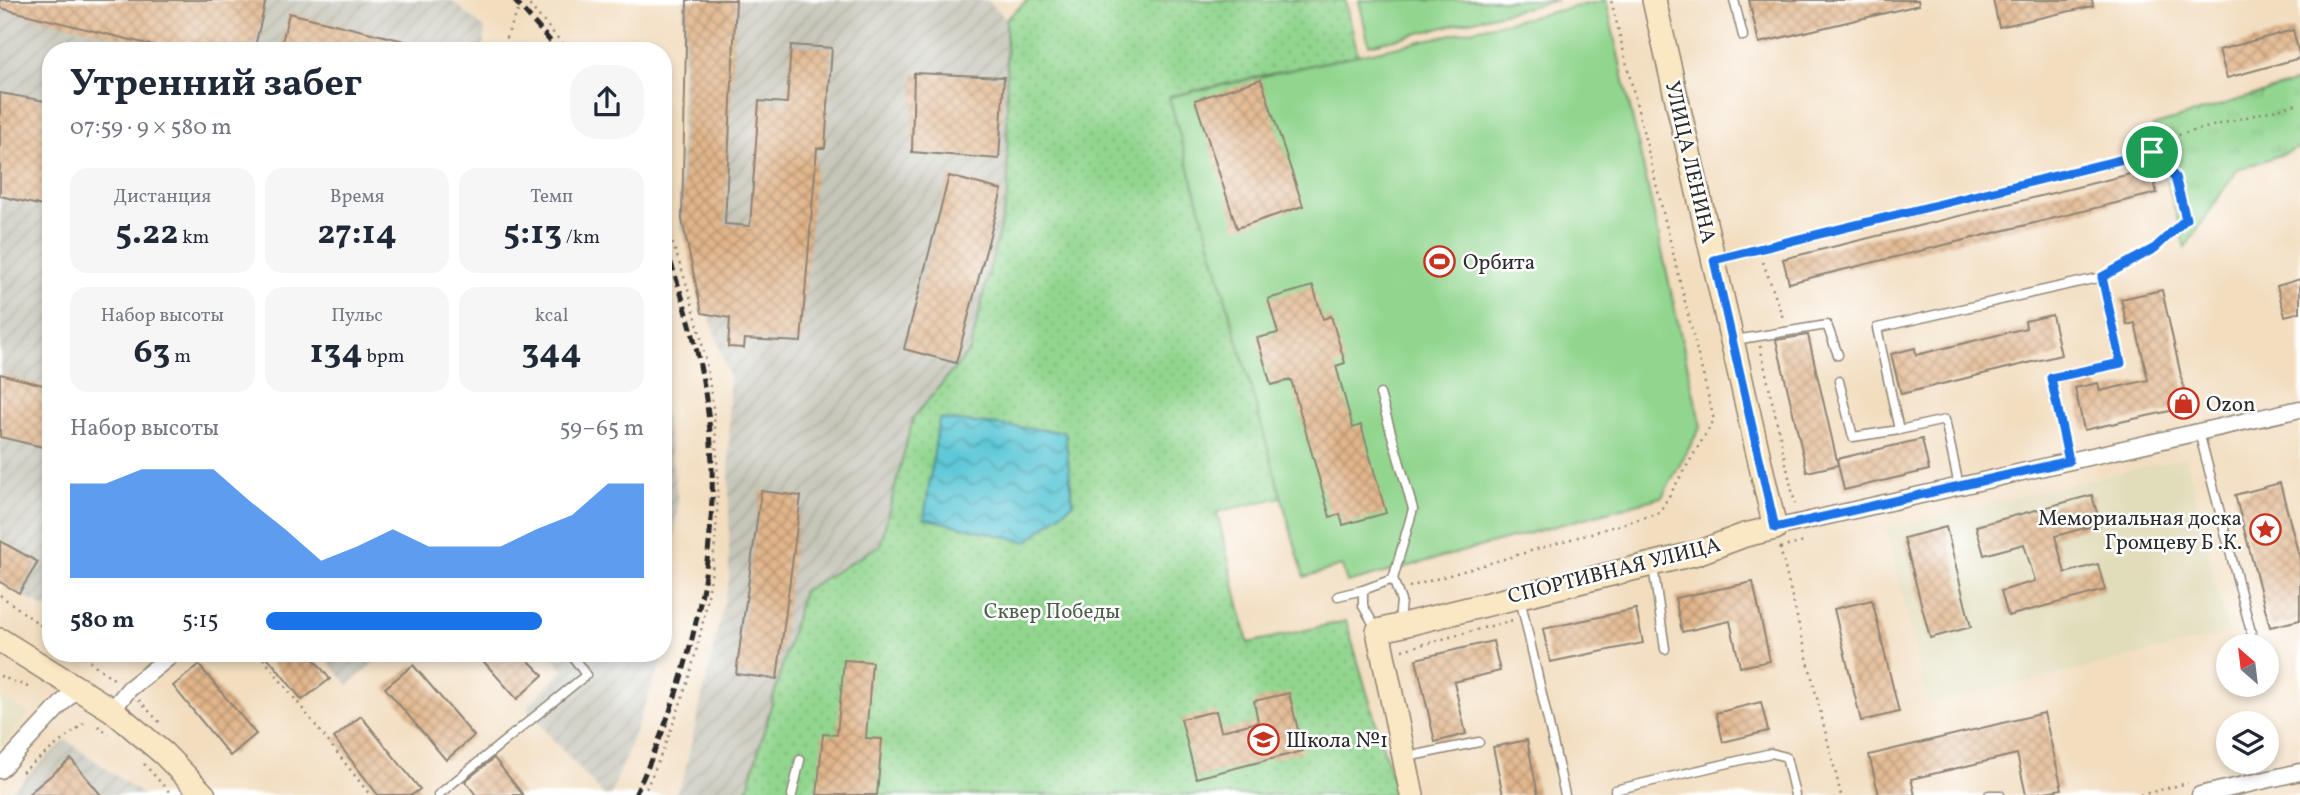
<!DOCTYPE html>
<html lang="ru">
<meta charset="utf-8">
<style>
:root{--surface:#fff;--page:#f6f6f7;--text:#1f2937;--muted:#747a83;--accent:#1a73e8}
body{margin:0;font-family:Vollkorn,serif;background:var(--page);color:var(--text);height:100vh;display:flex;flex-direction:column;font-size:26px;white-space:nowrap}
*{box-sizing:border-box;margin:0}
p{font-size:23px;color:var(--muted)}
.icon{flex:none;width:38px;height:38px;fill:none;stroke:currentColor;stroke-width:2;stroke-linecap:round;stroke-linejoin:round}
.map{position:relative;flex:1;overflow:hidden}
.details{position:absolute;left:42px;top:42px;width:630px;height:620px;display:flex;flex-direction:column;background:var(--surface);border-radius:28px;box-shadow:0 4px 10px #0003}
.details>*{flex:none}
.needle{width:46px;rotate:332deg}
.fabs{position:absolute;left:2216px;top:634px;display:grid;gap:14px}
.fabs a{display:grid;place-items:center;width:63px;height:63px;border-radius:50%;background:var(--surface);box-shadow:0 4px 10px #0003;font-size:35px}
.pin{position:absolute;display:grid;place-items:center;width:60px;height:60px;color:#fff;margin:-30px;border:4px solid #fff;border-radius:50%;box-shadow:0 2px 7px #0007}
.round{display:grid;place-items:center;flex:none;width:74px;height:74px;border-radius:28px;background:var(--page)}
.summary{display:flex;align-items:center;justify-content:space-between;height:119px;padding:0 28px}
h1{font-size:38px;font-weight:700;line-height:52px}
.metrics{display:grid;grid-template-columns:repeat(3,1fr);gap:10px;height:119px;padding:7px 28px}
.metrics div{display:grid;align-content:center;border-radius:18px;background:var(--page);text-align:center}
.metrics b{font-size:35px;font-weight:700}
.metrics small{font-size:19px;font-weight:400}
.metrics p{font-size:19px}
.chart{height:196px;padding:14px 28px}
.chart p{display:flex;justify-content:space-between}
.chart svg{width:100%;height:126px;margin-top:7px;fill:var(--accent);opacity:.7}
ul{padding:0 28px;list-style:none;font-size:23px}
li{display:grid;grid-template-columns:112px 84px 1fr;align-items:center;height:52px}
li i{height:18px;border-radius:9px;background:var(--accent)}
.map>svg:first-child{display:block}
.built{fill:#e1dcba}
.industrial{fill:url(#industrial-furrows)}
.grass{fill:url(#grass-tufts);stroke:#5e805c;stroke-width:2}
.park{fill:url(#park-dots);stroke:#5e805c;stroke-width:2}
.garden{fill:#91d58e;stroke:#5e805c;stroke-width:2}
.water{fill:url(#water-waves);stroke:#447a81;stroke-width:2}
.building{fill:url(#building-cross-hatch)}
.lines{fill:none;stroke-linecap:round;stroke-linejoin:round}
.lane-casing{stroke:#8e8475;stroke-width:11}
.street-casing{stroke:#8e8475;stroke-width:19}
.secondary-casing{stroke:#8e8475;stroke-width:26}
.path{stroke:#8e8475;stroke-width:2.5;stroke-dasharray:2 5;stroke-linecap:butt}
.lane{stroke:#fff;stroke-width:8}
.street{stroke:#fff;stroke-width:16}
.secondary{stroke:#fae7c3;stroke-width:23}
.rail{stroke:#2b2b2b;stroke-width:5;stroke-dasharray:10 5;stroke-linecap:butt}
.route-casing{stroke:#fff;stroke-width:14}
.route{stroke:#1a73e8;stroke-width:9}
.labels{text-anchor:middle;stroke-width:5;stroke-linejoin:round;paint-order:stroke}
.street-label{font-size:21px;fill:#2b2b2b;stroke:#fff}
.poi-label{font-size:21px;fill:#2b2b2b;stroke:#fff;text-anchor:start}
.park-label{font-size:21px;fill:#4a5e49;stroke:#fff}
</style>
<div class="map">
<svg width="2300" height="795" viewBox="0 0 2300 795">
<defs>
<pattern id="industrial-furrows" width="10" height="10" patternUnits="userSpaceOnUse" patternTransform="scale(1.75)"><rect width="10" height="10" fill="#c5c5b8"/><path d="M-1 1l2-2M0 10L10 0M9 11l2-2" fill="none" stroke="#a9a99e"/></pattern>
<pattern id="grass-tufts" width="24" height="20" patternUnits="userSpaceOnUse" patternTransform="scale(1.75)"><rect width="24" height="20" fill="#91d58e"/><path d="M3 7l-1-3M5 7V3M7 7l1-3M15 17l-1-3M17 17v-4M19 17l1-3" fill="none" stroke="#7db77b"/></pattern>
<pattern id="park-dots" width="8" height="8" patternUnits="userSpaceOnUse" patternTransform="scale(1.75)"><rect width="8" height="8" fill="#91d58e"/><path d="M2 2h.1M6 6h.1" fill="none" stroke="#7db77b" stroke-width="1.8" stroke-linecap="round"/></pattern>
<pattern id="water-waves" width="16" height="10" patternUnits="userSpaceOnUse" patternTransform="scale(1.75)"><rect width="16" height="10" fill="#5dc8d7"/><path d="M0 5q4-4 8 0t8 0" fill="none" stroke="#4da3af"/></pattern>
<pattern id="building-cross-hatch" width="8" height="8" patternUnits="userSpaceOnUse" patternTransform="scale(1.75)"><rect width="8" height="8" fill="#e2b68b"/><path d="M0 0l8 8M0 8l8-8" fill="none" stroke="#b79472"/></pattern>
</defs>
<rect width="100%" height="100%" fill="#fff"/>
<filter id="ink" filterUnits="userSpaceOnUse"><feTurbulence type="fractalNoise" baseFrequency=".0143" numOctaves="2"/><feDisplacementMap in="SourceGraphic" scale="14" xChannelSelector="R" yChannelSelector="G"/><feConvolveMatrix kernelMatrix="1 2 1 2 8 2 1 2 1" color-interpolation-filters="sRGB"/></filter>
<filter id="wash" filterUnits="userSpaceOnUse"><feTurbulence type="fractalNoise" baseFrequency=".00686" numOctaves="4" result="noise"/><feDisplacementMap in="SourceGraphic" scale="28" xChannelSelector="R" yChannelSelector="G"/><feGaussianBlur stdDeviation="1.57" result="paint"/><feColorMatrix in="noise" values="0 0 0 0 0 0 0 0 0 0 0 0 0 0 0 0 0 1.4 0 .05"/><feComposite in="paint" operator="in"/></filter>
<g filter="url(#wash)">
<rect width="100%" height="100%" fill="#f2ddbf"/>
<g class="built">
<path d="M2186,457L2228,634L1928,705L1886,528Z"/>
<path d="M0,697L29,713L0,748Z"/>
</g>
<g class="industrial">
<path d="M0,0H451L485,29L483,51H51V604L46,609L0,582Z"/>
<path d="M684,0H987L1006,19L1008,194L970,350L913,418L880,545L803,591L746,795H674L683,779L729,581V378L679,220Z"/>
<path d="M663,402L678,501L663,658L611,795H604L553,740L527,707L563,670L551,653H663Z"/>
<path d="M321,653H385L348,685Z"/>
<path d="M66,740L143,795H6Z"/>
</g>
<path class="grass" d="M2300,81V148L2237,170L2185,248L2153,126Z"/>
<path class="park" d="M1028,0H1345L1358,55L1170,96L1282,497L1217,512L1248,643L1346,621L1397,795H746L803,591L880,545L913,418L970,350L1008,194L1006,19Z"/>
<g class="garden">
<path d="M1359,0H1558L1369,45Z"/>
<path d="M1606,0L1701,426L1662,497L1347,583L1342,566L1304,577L1169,97Z"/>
</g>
<path class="water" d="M939,419L1065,432L1073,503L1027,542L924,518Z"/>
<g id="blocks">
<g class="building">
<path d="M0,0H266L254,51H176L0,8Z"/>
<path d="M687,0H736L725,224L750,226L759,101L787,103L791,45L832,48L825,148H817L801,342L745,339L744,348L728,347L730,318L702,313L682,220Z"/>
<path d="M1749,0H1918L1919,5L1759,43Z"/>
<path d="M1993,0H2092L2093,6L1999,27Z"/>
<path d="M289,13L425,46V51H280Z"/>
<path d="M2293,30L2300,58L2227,78L2219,50Z"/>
<path d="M914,73L1004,77L999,159L912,152Z"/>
<path d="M1261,79L1303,206L1237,228L1195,100Z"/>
<path d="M0,93L51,102V208L0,196Z"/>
<path d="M2151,169L2157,193L1789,283L1783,259Z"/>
<path d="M949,176L1002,190L956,363L904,349Z"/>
<path d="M2300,279V312L2285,316L2277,286Z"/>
<path d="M1313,286L1323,319L1331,316L1345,363L1336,366L1353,428L1361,425L1386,513L1343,525L1340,514L1330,517L1291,380L1271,385L1257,338L1278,333L1268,299Z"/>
<path d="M2162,290L2188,407L2084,430L2075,388L2098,383L2100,391L2148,380L2135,323L2127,325L2121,299Z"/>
<path d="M2052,315L2061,355L1901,394L1891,354L1915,348L1916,355L2026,328L2025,321Z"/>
<path d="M1808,335L1838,465L1807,472L1776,340Z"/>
<path d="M0,374L51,387V449L0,437Z"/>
<path d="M1922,439L1929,470L1844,490L1837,459Z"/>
<path d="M2280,483L2300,560V620L2270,627L2235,495Z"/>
<path d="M761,491L801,496L777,679L736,674Z"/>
<path d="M2092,495L2100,524L2055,536L2065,573L2098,564L2105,590L2008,616L2001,591L2035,581L2024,544L1984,555L1976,526Z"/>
<path d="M1946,527L1971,627L1930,638L1904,538Z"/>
<path d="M0,541L38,562L19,593L0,582Z"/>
<path d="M1753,582L1770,661L1740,667L1730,621L1682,632L1675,598Z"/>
<path d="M1872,600L1899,712L1861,721L1834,609Z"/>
<path d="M1636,609L1643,643L1550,662L1543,629Z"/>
<path d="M1493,641L1500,671L1454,682L1466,734L1435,742L1416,659Z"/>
<path d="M264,653H309L330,679L302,700Z"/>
<path d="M476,653H521L543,675L517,699Z"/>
<path d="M844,660L872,662L866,738L882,739L877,795H817L823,734L837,735Z"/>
<path d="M199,665L256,734L230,756L173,686Z"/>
<path d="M413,665L474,736L446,760L385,688Z"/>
<path d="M1289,693L1303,751L1196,778L1181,719L1216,711L1221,731L1258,722L1254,701Z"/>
<path d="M1761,702L1768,731L1723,742L1716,713Z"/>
<path d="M2044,713L2062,789L2026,795L2017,754L1911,779L1915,795H1879L1869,755Z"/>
<path d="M361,716L420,789L412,795H378L334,738Z"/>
<path d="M1527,740L1538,795H1503L1493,747Z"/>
<path d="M494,758L523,795H476L465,781Z"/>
<path d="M71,759L101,795H27Z"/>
</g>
</g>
</g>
<g filter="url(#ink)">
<use href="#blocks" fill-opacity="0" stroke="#8e8475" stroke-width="2"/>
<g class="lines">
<defs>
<g id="lane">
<path d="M1734,0L1743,36"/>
<path d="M1717,260L2152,152"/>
<path d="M1735,340L1827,325L1838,355"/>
<path d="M1839,381L1853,437L1899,430"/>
<path d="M1380,394L1413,509L1393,579"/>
<path d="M2199,432L2251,632"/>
<path d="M1959,486L1945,420L1899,430L1877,328L2102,277L2121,363L2051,378L2069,461"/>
<path d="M1653,566L1665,649"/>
<path d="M1338,596L1363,590"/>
<path d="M1520,598L1565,795"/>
<path d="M1377,630L1363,606V590L1393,579L1401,601L1399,622"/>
<path d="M1407,757L1479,742"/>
<path d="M1615,790L1771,753L1786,757L1795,795"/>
<path d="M438,795L586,675L570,653"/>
<path d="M792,795L800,760"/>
<path d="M1989,795H2000"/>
</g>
<g id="street">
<path d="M1775,528L2300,409"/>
<path d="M112,710L129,689L174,653"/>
<path d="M0,770L77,687"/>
<path d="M2200,795L2300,772"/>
</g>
<g id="secondary">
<path d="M0,640L112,710L164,754L204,795"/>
<path d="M1412,795L1378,631L1697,553L1745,535L1775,528L1654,0"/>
</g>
</defs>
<use href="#lane" class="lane-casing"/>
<use href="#street" class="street-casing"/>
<use href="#secondary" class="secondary-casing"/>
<g class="path">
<path d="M525,0L569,51"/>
<path d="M500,51L523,0"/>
<path d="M2160,143L2163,139L2300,103"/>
<path d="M1763,262L1783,318"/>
<path d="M2111,272L2156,248L2186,220L2176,177L2161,161"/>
<path d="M1760,346L1795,504"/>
<path d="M1780,548L1804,542"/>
<path d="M1780,548L1841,795"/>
<path d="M1409,587L1659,513L1714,420L1611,0"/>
<path d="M0,595L51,633"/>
<path d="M1402,650L1513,620"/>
<path d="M78,653L115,680"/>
<path d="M259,653L370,795"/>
<path d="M0,676L28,687"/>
<path d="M139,700L160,723"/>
<path d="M98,726L109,735"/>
<path d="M144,764L172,795"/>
<path d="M22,772L88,720"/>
<path d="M643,795C734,604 743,416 663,219"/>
<path d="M2140,795L2188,783"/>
</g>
<use href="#lane" class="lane"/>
<use href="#street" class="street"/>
<use href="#secondary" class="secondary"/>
<g class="rail">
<path d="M514,0L559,51"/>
<path d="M635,795C693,673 727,535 706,399C698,345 682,293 663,241"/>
</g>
</g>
</g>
<g class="lines" filter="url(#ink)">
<defs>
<path id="route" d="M2152,152L2175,177L2186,219L2155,248L2102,277L2121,363L2051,378L2069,461L1775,528L1714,260Z"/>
</defs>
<use href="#route" class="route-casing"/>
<use href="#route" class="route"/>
</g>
<defs>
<symbol id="stadium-ring" viewBox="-11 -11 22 22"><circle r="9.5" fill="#fff" stroke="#c8321e" stroke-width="1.5"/><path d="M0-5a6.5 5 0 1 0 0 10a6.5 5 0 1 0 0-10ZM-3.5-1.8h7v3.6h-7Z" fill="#c8321e"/></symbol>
<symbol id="shop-ring" viewBox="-11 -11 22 22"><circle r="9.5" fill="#fff" stroke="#c8321e" stroke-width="1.5"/><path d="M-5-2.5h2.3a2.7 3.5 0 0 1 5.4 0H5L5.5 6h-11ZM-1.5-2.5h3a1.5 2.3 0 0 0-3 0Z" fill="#c8321e"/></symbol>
<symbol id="sight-ring" viewBox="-11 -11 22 22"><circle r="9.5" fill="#fff" stroke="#c8321e" stroke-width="1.5"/><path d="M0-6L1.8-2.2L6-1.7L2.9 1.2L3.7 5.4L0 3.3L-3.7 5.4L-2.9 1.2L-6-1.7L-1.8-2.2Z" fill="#c8321e"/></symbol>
<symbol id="school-ring" viewBox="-11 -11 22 22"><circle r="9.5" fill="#fff" stroke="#c8321e" stroke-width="1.5"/><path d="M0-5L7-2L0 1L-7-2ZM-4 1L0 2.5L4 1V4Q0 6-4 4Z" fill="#c8321e"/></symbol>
</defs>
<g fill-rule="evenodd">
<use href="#stadium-ring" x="1422" y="244" width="35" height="35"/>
<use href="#shop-ring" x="2166" y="386" width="35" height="35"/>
<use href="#sight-ring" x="2248" y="512" width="35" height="35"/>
<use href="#school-ring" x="1246" y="722" width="35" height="35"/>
</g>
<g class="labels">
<g class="street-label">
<text transform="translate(1691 162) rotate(77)" y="7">УЛИЦА ЛЕНИНА</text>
<text transform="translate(1614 570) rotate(-14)" y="7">СПОРТИВНАЯ УЛИЦА</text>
</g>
<g class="poi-label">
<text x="1463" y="269">Орбита</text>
<text x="2206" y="411">Ozon</text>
<text x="2242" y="525" text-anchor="end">Мемориальная доска<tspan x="2242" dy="24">Громцеву Б .К.</tspan></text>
<text x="1286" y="747">Школа №1</text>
</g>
<g class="park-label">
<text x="1052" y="618">Сквер Победы</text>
</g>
</g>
</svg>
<div class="fabs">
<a><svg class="needle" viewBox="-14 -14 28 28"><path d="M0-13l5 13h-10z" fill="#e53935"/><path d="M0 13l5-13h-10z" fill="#747a83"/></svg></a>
<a><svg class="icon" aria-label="layers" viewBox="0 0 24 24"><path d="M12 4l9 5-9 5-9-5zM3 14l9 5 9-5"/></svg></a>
</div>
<div class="pin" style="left:2152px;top:152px;background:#1e9e55"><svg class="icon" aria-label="arrive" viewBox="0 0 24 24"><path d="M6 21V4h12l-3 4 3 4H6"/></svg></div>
<section class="details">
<div class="summary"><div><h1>Утренний забег</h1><p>07:59 · 9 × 580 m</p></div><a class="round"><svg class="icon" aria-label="share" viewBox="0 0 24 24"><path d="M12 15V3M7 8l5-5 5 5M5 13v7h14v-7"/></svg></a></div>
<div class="metrics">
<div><p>Дистанция</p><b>5.22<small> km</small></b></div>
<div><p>Время</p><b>27:14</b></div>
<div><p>Темп</p><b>5:13<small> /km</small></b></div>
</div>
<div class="metrics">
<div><p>Набор высоты</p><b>63<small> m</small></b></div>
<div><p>Пульс</p><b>134<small> bpm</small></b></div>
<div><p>kcal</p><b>344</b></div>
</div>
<div class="chart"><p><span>Набор высоты</span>59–65 m</p>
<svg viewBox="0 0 160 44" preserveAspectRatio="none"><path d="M0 44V11L10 11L20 6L30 6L40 6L50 17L60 27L70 38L80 33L90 27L100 33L110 33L120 33L130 27L140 22L150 11L160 11V44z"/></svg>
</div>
<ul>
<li><b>580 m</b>5:15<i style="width:73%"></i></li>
</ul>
</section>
</div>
